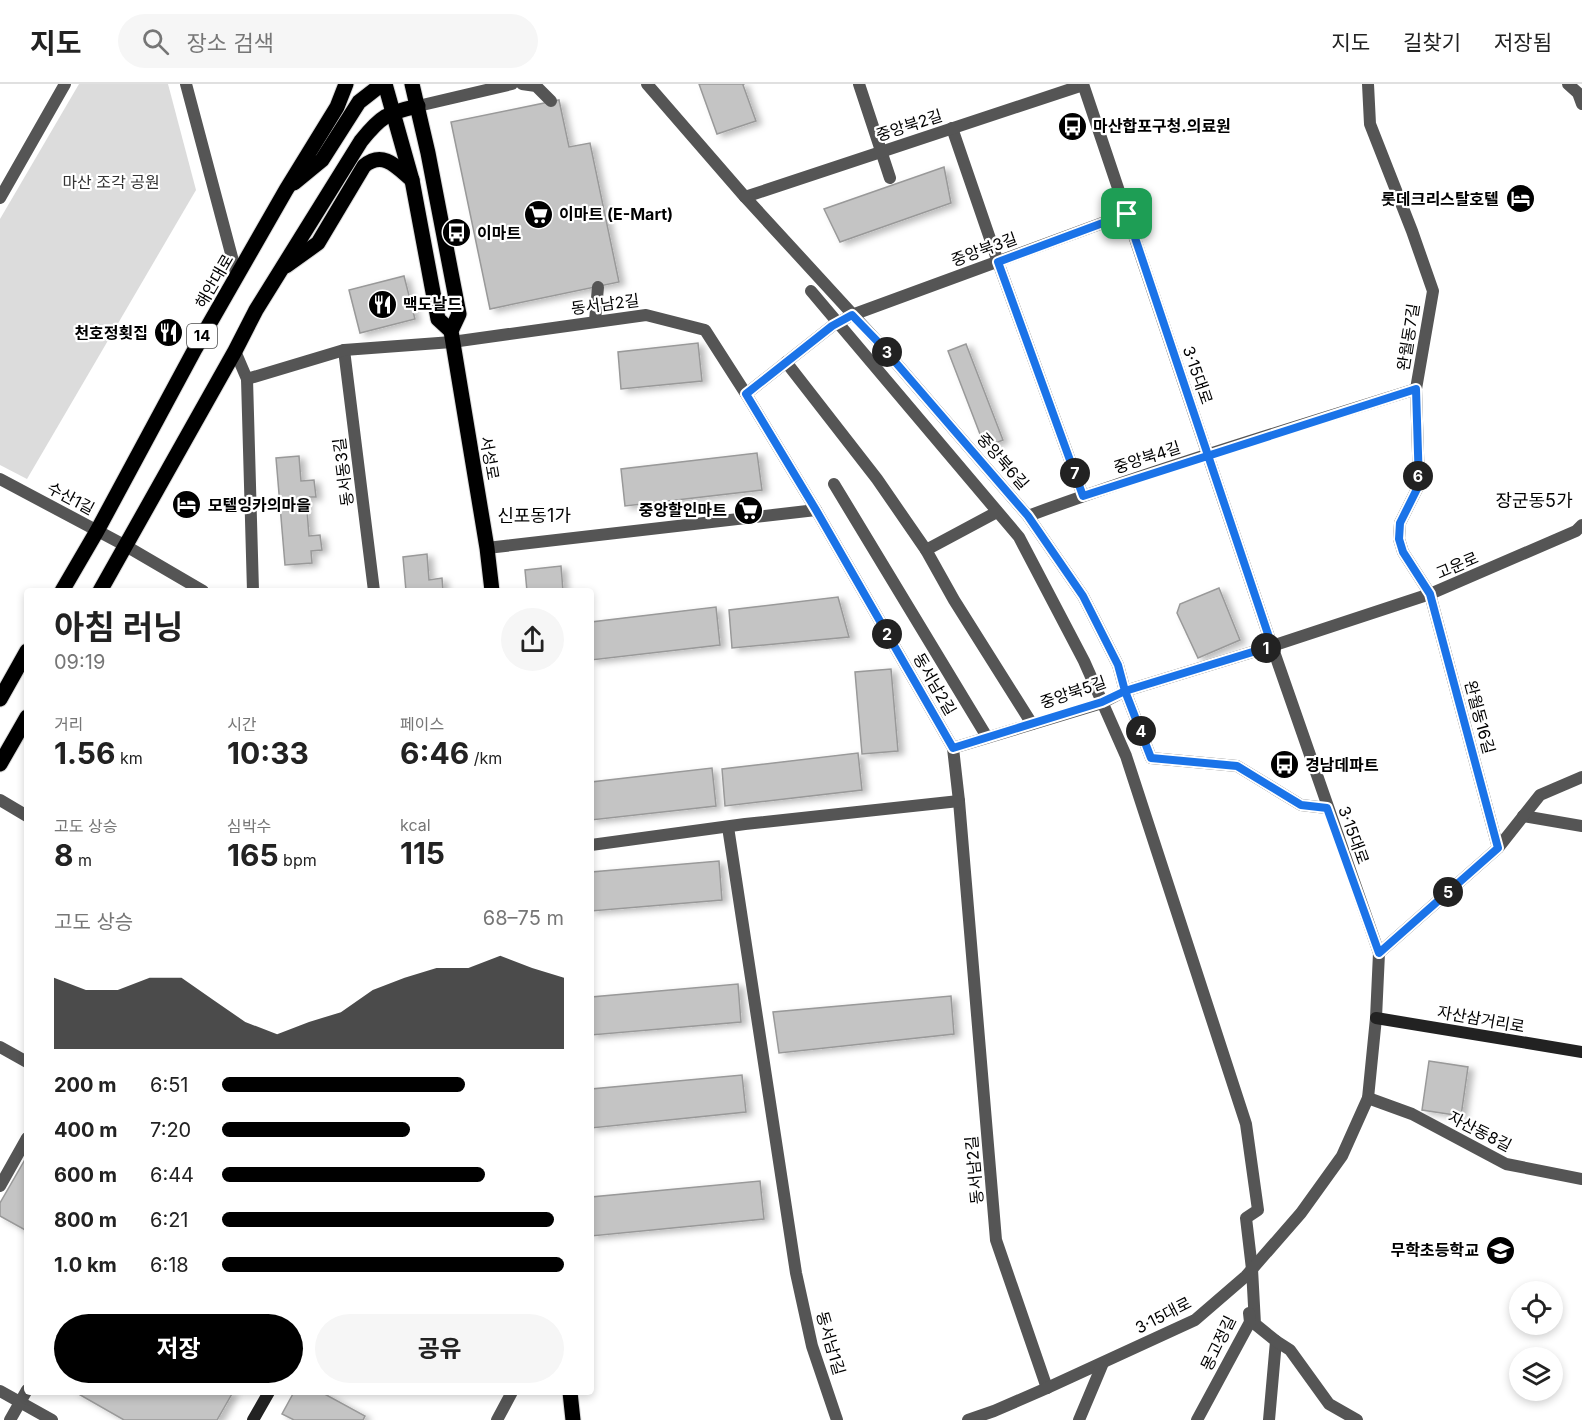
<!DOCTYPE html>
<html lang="ko">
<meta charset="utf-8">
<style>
:root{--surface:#fff;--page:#f6f6f6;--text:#222;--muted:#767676;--line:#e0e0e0;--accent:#000}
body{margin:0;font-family:Inter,"Noto Sans KR",sans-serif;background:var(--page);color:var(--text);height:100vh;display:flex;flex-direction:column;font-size:22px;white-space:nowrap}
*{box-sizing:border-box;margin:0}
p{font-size:20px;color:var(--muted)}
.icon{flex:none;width:33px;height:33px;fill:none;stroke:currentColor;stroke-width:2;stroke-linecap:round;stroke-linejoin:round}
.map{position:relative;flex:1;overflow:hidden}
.panel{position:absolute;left:24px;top:504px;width:570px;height:807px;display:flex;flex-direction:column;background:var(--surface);border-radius:6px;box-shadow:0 3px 9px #0003}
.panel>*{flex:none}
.tools{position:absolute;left:1509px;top:1197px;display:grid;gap:12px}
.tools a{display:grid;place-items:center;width:54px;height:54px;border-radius:50%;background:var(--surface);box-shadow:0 3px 9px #0003;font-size:30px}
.pin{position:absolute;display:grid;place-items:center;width:51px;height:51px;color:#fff;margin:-26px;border-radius:12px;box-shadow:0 3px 9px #0006}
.km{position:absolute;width:30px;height:30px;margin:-15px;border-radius:50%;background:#222;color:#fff;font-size:16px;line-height:30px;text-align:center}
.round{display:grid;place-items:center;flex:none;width:63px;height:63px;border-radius:32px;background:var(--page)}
.overview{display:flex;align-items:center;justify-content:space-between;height:102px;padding:0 30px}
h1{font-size:33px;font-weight:700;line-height:45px}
.stats{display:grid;grid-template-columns:repeat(3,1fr);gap:9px;height:102px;padding:6px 30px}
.stats div{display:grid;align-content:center}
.stats b{font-size:30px;font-weight:700}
.stats small{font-size:16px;font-weight:400}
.stats p{font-size:16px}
.chart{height:168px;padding:12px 30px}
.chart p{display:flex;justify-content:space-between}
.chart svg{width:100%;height:108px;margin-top:6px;fill:var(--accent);opacity:.7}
.button{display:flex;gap:12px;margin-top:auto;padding:12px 30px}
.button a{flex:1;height:69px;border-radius:36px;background:var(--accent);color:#fff;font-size:24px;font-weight:700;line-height:69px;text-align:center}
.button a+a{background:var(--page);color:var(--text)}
ul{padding:0 30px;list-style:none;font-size:20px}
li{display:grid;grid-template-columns:96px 72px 1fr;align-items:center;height:45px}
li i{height:15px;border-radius:8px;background:var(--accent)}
header{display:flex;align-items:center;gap:36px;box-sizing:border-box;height:84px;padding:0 30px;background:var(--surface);border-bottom:2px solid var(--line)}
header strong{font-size:28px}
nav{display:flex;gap:33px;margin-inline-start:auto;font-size:21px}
.search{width:420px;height:54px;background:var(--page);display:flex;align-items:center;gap:15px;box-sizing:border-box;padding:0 21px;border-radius:33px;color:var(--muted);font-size:22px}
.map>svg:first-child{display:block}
.green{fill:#dcdcdc}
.building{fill:#c4c4c4;stroke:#999;stroke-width:1.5;filter:url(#shadow)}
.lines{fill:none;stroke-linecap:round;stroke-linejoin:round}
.primary-casing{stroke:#dbdbdb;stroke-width:17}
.minor{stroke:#555;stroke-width:12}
.secondary{stroke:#222;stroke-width:12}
.primary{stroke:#000;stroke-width:15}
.route-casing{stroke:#fff;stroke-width:12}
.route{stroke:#1a73e8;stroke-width:8}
.labels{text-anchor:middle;stroke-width:4.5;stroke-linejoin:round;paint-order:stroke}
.shield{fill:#fff;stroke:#4c4c4c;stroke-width:1.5}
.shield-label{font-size:15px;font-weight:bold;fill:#000}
.street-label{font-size:16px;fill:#000;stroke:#fff}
.poi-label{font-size:16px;font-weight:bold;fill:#000;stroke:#fff;text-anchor:start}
.park-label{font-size:16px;fill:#333;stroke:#fff}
.neighbourhood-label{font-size:18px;fill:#000;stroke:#fff}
</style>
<header>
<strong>지도</strong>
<div class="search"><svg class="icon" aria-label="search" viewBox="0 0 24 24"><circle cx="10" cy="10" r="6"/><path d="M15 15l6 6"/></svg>장소 검색</div>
<nav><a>지도</a><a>길찾기</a><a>저장됨</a></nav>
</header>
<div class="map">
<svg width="1582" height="1336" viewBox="0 0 1582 1336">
<defs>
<filter id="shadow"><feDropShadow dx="5.5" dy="3" stdDeviation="3" flood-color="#0004"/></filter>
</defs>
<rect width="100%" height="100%" fill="#fff"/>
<path class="green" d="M79,0H168L196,106L27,395L0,381V135Z"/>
<g class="building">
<path d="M699,0H744L743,1L756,37L717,50Z"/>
<path d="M559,16L569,63L590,59L619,198L490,225L451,38Z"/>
<path d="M944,83L951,119L840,158L824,125Z"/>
<path d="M404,192L415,235L360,249L349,206Z"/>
<path d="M698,259L702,297L621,305L618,268Z"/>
<path d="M966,260L1003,356L985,363L948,267Z"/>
<path d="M757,369L762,406L625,422L621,385Z"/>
<path d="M299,372L301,397L314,396L316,413H306L309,452L320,451L322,466L311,467L312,479L285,481L276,374Z"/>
<path d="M427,470L429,496L442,494L443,507H406L403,473Z"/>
<path d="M561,482L563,507H527L525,486Z"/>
<path d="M1219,504L1240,556L1198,574L1177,529L1180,520Z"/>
<path d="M838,513L849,553L732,564L729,526Z"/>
<path d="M716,523L720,561L591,576V538Z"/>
<path d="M891,585L898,667L862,670L855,588Z"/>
<path d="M858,669L862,706L725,722L722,685Z"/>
<path d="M712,684L716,722L591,736V698Z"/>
<path d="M719,777L722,816L591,827V788Z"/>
<path d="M738,900L741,938L591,951V913Z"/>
<path d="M951,912L954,950L779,969L773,928Z"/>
<path d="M1429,977L1468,983L1461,1032L1422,1026Z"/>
<path d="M742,991L746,1028L591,1044V1005Z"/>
<path d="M27,1072V1147L0,1132V1119Z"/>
<path d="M760,1097L764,1135L591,1152V1113Z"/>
<path d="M75,1308H233L217,1336H124Z"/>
<path d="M294,1308H321L365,1332L363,1336H294L282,1330Z"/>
</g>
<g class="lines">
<defs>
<g id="primary">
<path d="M385,0L412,96L438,235L451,247"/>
<path d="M412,0L428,69L459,230L451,247L487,464L492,507"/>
<path d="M294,99L322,76L359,18L382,0"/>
<path d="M286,182L318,159L364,82C383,66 397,83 412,96"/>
<path d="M62,507L97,447L195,265L286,106L337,23L346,0"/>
<path d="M100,507L235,267L256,226L361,57C381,32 387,29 418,22"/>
<path d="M0,615L27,567"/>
<path d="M0,680L27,633"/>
<path d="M570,1308L573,1336"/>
</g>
</defs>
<use href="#primary" class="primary-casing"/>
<g class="minor">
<path d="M186,0L237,192"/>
<path d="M522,0L536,2L551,17"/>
<path d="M647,0L745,113L878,258L1028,432L1083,512L1118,581L1125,607L1151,674L1237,682L1301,721L1327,724"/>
<path d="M859,0L890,94"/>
<path d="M1368,0L1370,40L1412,147L1433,207L1416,305L1419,401L1400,439L1399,455L1403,468L1430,510L1498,764"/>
<path d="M1568,0L1578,9L1582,20"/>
<path d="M418,22L512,0"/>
<path d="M952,44L998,178L1083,412"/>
<path d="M745,113L1083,1"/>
<path d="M0,114L65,0"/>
<path d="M811,207L1019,453L1084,577L1126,672L1246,1040L1258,1126L1246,1134L1252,1185L1255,1240L1276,1257L1269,1336"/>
<path d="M595,237L598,203"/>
<path d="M344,266L374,507"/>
<path d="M235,267L247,295L253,507"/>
<path d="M786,278L877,395L926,466L997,428"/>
<path d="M247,295L344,266L452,258L646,231L705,246L746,310L816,426L953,664L959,717L996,1156L1047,1304"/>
<path d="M746,310L832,242L852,231L1127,130"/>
<path d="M0,395L126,462L203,507"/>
<path d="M834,400L987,653"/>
<path d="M1028,432C1156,385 1286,346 1416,305"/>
<path d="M487,464L816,426"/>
<path d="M926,466L954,516L1032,640"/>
<path d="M953,664L1102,619L1125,607L1272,562L1430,510L1576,447L1582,441"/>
<path d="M0,716L27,732"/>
<path d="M1523,732L1582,742"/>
<path d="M728,743L796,1189L812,1262L837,1336"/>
<path d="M591,761L745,740L959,717"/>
<path d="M1379,869L1498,764L1540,711L1582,693"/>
<path d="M0,963L27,978"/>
<path d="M1368,1014L1412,1030L1506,1080L1582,1095"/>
<path d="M0,1102L27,1054"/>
<path d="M1276,1257L1290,1266L1329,1320L1357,1336"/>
<path d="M0,1307L52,1336"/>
<path d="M10,1336L27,1306"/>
<path d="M497,1336L512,1308"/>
<path d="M968,1336L994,1327L1047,1304L1195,1236L1246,1192L1301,1129L1342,1072L1368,1014L1376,934L1379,869L1272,562L1083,0"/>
<path d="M1079,1336L1103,1279"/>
<path d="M1197,1336L1250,1238L1249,1229"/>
</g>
<g class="secondary">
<path d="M1376,934L1582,968"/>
<path d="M253,1336L269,1308"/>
</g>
<use href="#primary" class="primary"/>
</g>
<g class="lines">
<defs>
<path id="route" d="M1127,130C1176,274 1224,418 1272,562L1125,607L1102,618L953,664L816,426L746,310L832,242L852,231L878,258L1028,432L1083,512L1118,581L1125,607L1151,674L1237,682L1301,721L1327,724L1379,869L1498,764L1430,510L1403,468L1399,455L1400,439L1419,401L1416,305L1083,412L998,178L1127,130"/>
</defs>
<use href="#route" class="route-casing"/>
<use href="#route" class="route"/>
</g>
<defs>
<symbol id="bus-disc" viewBox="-11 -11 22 22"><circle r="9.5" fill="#000" stroke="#fff"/><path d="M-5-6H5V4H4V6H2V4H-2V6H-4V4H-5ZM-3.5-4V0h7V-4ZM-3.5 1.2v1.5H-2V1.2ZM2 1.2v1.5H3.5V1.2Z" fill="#fff"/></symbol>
<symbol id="hotel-disc" viewBox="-11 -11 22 22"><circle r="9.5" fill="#000" stroke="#fff"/><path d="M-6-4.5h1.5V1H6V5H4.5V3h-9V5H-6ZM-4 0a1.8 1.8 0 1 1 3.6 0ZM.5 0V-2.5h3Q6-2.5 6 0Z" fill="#fff"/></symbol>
<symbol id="supermarket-disc" viewBox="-11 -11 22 22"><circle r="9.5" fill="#000" stroke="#fff"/><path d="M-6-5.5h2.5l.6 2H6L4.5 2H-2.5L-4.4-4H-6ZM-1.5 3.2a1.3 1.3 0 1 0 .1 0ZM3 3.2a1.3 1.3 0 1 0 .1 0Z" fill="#fff"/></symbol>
<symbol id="restaurant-disc" viewBox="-11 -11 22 22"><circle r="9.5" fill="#000" stroke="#fff"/><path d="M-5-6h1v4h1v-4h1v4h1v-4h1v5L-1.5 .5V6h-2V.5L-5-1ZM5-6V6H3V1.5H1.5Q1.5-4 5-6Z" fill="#fff"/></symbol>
<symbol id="school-disc" viewBox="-11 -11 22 22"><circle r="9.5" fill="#000" stroke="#fff"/><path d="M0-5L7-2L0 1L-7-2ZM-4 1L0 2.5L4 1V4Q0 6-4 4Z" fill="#fff"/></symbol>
</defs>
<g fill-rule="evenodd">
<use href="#bus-disc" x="1056" y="26" width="33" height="33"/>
<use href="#hotel-disc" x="1504" y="98" width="33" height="33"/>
<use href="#supermarket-disc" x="522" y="114" width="33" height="33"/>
<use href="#bus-disc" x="440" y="132" width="33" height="33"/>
<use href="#restaurant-disc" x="366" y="204" width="33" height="33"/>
<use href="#restaurant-disc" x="152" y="232" width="33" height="33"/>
<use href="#hotel-disc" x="170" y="404" width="33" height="33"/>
<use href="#supermarket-disc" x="732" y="410" width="33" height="33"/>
<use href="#bus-disc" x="1268" y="664" width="33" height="33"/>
<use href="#school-disc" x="1484" y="1150" width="33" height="33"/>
</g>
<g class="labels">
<rect class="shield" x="187" y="240" width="30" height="24" rx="4.5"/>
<g class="shield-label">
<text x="202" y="257">14</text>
</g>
<g class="street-label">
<text transform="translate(909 41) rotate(-18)" y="6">중앙북2길</text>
<text transform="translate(984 165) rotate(-20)" y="6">중앙북3길</text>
<text transform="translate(214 197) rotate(-60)" y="6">해안대로</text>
<text transform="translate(605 220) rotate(-7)" y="6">동서남2길</text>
<text transform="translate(1408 253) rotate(-81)" y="6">완월동7길</text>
<text transform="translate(1198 291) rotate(71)" y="6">3·15대로</text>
<text transform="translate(1147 373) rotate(-18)" y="6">중앙북4길</text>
<text transform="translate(490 374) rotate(80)" y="6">서성로</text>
<text transform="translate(1003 377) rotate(49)" y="6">중앙북6길</text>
<text transform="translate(343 388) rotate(-97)" y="6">동서동3길</text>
<text transform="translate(71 414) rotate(28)" y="6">수산1길</text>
<text transform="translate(1457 481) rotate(-23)" y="6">고운로</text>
<text transform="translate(935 600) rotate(60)" y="6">동서남2길</text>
<text transform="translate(1073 608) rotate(-19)" y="6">중앙북5길</text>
<text transform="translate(1480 633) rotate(75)" y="6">완월동16길</text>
<text transform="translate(1354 751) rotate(70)" y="6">3·15대로</text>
<text transform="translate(1481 935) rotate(10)" y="6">자산삼거리로</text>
<text transform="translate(1480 1047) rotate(27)" y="6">자산동8길</text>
<text transform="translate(974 1086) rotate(-95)" y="6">동서남2길</text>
<text transform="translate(1163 1231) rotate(-27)" y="6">3·15대로</text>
<text transform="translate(831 1259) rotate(74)" y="6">동서남1길</text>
<text transform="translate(1218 1259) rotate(-64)" y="6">몽고정길</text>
</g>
<g class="poi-label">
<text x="1093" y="48">마산합포구청.의료원</text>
<text x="1499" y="121" text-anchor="end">롯데크리스탈호텔</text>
<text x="559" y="136">이마트 (E-Mart)</text>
<text x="477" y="155">이마트</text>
<text x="403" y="226">맥도날드</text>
<text x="148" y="255" text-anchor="end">천호정횟집</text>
<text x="208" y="427">모텔잉카의마을</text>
<text x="727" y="432" text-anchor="end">중앙할인마트</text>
<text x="1305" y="687">경남데파트</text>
<text x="1479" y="1172" text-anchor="end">무학초등학교</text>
</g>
<g class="park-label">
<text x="111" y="104">마산 조각 공원</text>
</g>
<g class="neighbourhood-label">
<text x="1534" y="423">장군동5가</text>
<text x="534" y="438">신포동1가</text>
</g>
</g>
</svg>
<div class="tools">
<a><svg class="icon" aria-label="locate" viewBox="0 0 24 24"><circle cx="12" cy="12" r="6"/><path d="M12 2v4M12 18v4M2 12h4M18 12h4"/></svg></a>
<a><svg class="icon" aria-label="layers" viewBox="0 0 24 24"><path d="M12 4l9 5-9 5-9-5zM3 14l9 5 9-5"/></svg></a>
</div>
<div class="pin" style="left:1127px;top:130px;background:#1e9e55"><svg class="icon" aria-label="arrive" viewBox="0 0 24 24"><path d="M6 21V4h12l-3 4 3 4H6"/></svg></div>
<b class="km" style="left:1266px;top:564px">1</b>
<b class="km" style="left:887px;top:550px">2</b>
<b class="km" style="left:887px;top:268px">3</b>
<b class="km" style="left:1141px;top:647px">4</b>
<b class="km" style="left:1448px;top:808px">5</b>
<b class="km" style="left:1418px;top:392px">6</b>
<b class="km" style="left:1075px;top:389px">7</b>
<section class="panel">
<div class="overview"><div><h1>아침 러닝</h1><p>09:19</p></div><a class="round"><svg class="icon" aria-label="share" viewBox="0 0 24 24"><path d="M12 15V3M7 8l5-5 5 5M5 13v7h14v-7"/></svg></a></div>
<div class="stats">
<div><p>거리</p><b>1.56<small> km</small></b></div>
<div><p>시간</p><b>10:33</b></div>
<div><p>페이스</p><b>6:46<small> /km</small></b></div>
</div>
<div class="stats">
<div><p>고도 상승</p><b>8<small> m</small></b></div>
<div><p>심박수</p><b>165<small> bpm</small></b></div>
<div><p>kcal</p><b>115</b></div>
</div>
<div class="chart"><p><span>고도 상승</span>68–75 m</p>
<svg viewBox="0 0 160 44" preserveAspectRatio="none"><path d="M0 44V15L10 20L20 20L30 15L40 15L50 24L60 33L70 38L80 33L90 29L100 20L110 15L120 11L130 11L140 6L150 11L160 15V44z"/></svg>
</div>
<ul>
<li><b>200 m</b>6:51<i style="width:71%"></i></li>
<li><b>400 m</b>7:20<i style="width:55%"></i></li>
<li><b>600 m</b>6:44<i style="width:77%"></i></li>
<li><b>800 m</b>6:21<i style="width:97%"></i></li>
<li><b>1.0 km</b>6:18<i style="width:100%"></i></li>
</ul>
<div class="button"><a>저장</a><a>공유</a></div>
</section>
</div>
